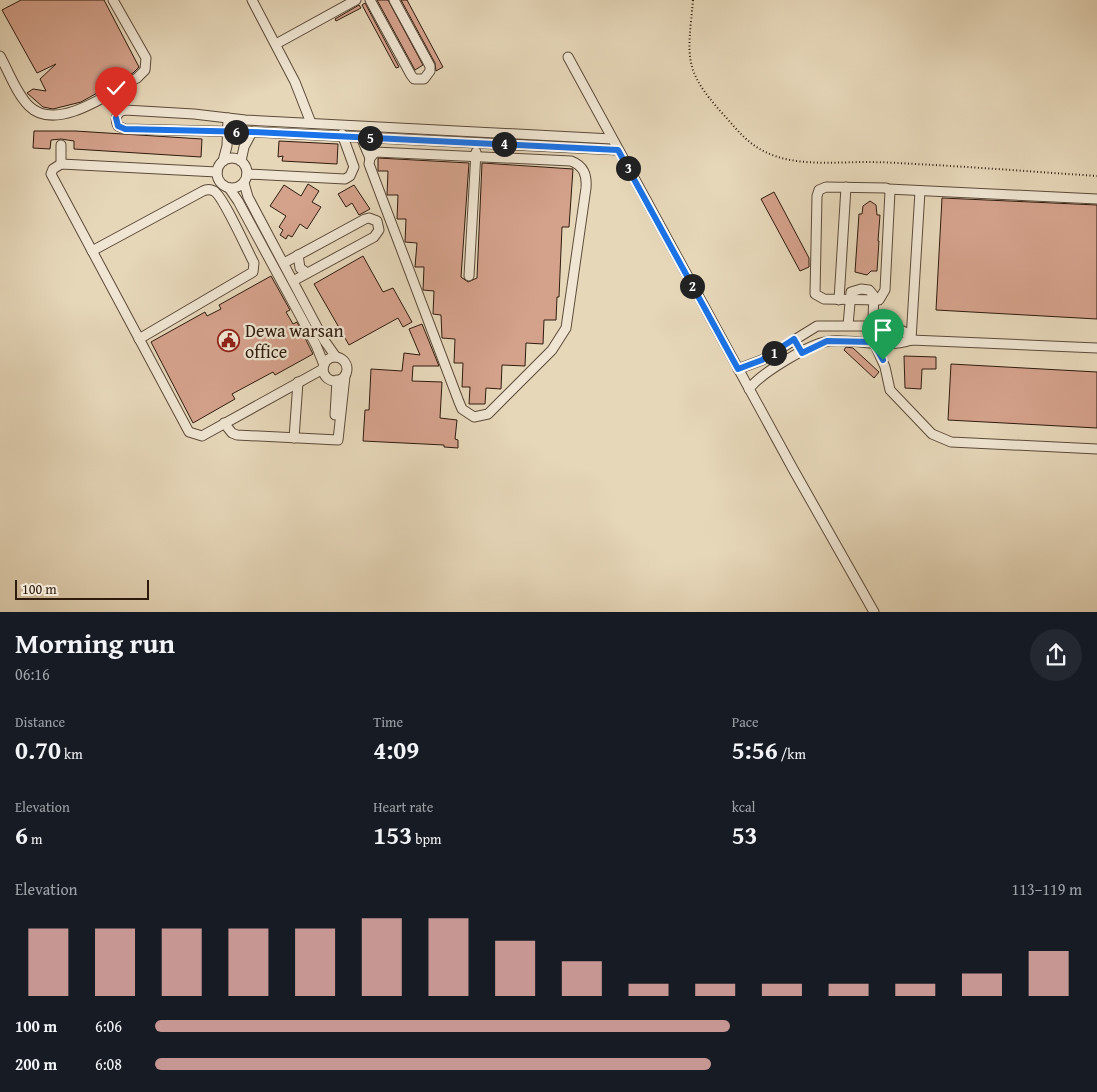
<!DOCTYPE html>
<meta charset="utf-8">
<style>
:root{--surface:#171b24;--page:#242831;--text:#f1f3f6;--muted:#9ea1a6;--accent:#c59692}
body{margin:0;font-family:"Gentium Book Plus",serif;background:var(--page);color:var(--text);height:100vh;display:flex;flex-direction:column;font-size:19px;white-space:nowrap}
*{box-sizing:border-box;margin:0}
p{font-size:16px;color:var(--muted)}
.icon{flex:none;width:28px;height:28px;fill:none;stroke:currentColor;stroke-width:2;stroke-linecap:round;stroke-linejoin:round}
.map{position:relative;height:612px;overflow:hidden}
.details{display:flex;flex-direction:column;background:var(--surface);flex:1}
.details>*{flex:none}
.scale{position:absolute;left:15px;bottom:12px;width:134px;box-sizing:border-box;padding-left:5px;border:2px solid #2e1b0e;border-top:0;font-size:14px;line-height:18px;white-space:nowrap;color:#2e1b0e;-webkit-text-stroke:4px #efe5d2;paint-order:stroke}
.pin{position:absolute;display:grid;place-items:center;width:42px;height:42px;color:#fff;margin:-51px -21px;border-radius:50% 50% 50% 0;rotate:-45deg;box-shadow:0 0 5px #0007}
.pin .icon{rotate:45deg}
.km{position:absolute;width:25px;height:25px;margin:-12px;border-radius:50%;background:#222;color:#fff;font-size:14px;line-height:25px;text-align:center}
.round{display:grid;place-items:center;flex:none;width:52px;height:52px;border-radius:26px;background:var(--page)}
.headline{display:flex;align-items:center;justify-content:space-between;height:85px;padding:0 15px}
h1{font-size:28px;font-weight:700;line-height:38px}
.metrics{display:grid;grid-template-columns:repeat(3,1fr);gap:8px;height:85px;padding:5px 15px}
.metrics div{display:grid;align-content:center}
.metrics b{font-size:25px;font-weight:700}
.metrics small{font-size:14px;font-weight:400}
.metrics p{font-size:14px}
.chart{height:140px;padding:10px 15px}
.chart p{display:flex;justify-content:space-between}
.chart svg{width:100%;height:90px;margin-top:5px;stroke:var(--accent);stroke-width:6}
ul{padding:0 15px;list-style:none;font-size:16px}
li{display:grid;grid-template-columns:80px 60px 1fr;align-items:center;height:38px}
li i{height:12px;border-radius:6px;background:var(--accent)}
.map>svg:first-child{display:block}
.building{fill:#d4a18b;stroke:#2e1b0e}
.lines{fill:none;stroke-linecap:round;stroke-linejoin:round}
.minor-casing{stroke:#5c4a39;stroke-width:11}
.path{stroke:#2e1b0e;stroke-width:2;stroke-dasharray:1 2.5;stroke-linecap:butt}
.minor{stroke:#efe5d2;stroke-width:9}
.route-casing{stroke:#fff;stroke-width:10}
.route{stroke:#1a73e8;stroke-width:6}
.labels{text-anchor:middle;stroke-width:4.5;stroke-linejoin:round;paint-order:stroke}
.poi-label{font-size:18px;fill:#2e1b0e;stroke:#efe5d2;text-anchor:start}
</style>
<div class="map">
<svg width="1097" height="612" viewBox="0 0 1097 612">
<rect width="100%" height="100%" fill="#e6d7b9"/>
<filter id="stains"><feTurbulence type="fractalNoise" baseFrequency=".004" numOctaves="4"/><feColorMatrix values="0 0 0 0 .2 0 0 0 0 .09 0 0 0 0 .02 0 0 0 .5 -.17"/></filter>
<radialGradient id="worn" r=".72"><stop offset=".6" stop-color="#630" stop-opacity="0"/><stop offset="1" stop-color="#630" stop-opacity=".3"/></radialGradient>
<g class="building">
<path d="M21,0H104L139,67L133,73L81,102L53,109L43,107L27,93L33,89L46,91L40,79L56,64L37,73L2,10Z"/>
<path d="M377,0H388L423,65L415,70Z"/>
<path d="M401,0H407L443,67L436,71L435,63Z"/>
<path d="M365,3L399,67L396,68L362,5Z"/>
<path d="M359,5L361,8L336,21L335,19Z"/>
<path d="M34,131H75L202,139L201,157L74,149V141L61,139L51,140L50,149L33,148Z"/>
<path d="M279,141L338,144L337,164L282,161L283,156L278,157Z"/>
<path d="M378,158L469,163L461,277L468,282L477,278L482,163L573,169L569,227H562L559,297H557L556,320H544L543,344L526,343L525,366L502,365L501,389L486,388L485,404H469L470,387H462L463,363H454L455,339L442,338L441,315L433,314L434,291L423,290L424,267H415L417,243L405,242L406,219H397L398,195H387L388,171H378Z"/>
<path d="M308,184L319,191L312,202L321,207L307,229L300,224L292,237L288,235L286,239L280,235L283,230L279,227L286,216L270,206L284,185L301,196Z"/>
<path d="M354,185L370,209L359,215L352,203L346,207L338,194Z"/>
<path d="M774,192L809,258V267L800,271L761,199Z"/>
<path d="M942,198L1097,205V319L936,310Z"/>
<path d="M870,201L876,205L877,215H880L878,241H879L877,271H871L867,275L855,272L859,214H862L863,206Z"/>
<path d="M363,256L383,292L393,288L412,322L403,327L398,318L349,345L314,284Z"/>
<path d="M271,276L290,310L286,312L293,324L297,322L313,354L275,375L273,372L232,394L235,399L193,423L151,342L205,312L207,316L221,309L219,305Z"/>
<path d="M422,324L439,366H413L412,381L442,382L440,418L457,420L455,439L458,440V448L444,447V445L363,441L365,410H369L371,369L402,371L404,353L420,355L409,329Z"/>
<path d="M846,347L853,348L879,372L874,378L844,350Z"/>
<path d="M904,356L936,357V369H922L921,389L905,388Z"/>
<path d="M951,364L1097,372V428L948,420Z"/>
</g>
<g class="lines">
<defs>
<g id="minor">
<path d="M252,0L295,82L311,123"/>
<path d="M370,0L411,75L414,79H424L430,71V66L394,0"/>
<path d="M276,44L356,0"/>
<path d="M0,56C9,72 16,93 29,106C56,133 110,93 137,78L145,70L146,58L113,0"/>
<path d="M568,57L793,469L874,612"/>
<path d="M361,137L370,158"/>
<path d="M612,139L245,120L194,114L125,110C117,112 114,118 118,126L125,129L252,132L617,150"/>
<path d="M61,145V164"/>
<path d="M375,152L571,161C584,166 587,175 586,188L566,328L552,350L488,414L474,417L462,409L459,402L369,164L370,158Z"/>
<circle cx="232" cy="173" r="15"/>
<path d="M223,161L227,146L228,118"/>
<path d="M241,161L244,147L252,132"/>
<path d="M217,172L61,164L53,169L51,174L189,432L202,436L323,369"/>
<path d="M247,174L345,179L350,176L354,167L342,134"/>
<path d="M244,183L248,197L324,340L336,357"/>
<path d="M826,187L886,188L890,191L885,290L879,300L824,299L815,294L817,196L819,190Z"/>
<path d="M229,188L238,201L316,345L324,365"/>
<path d="M888,189L1097,199"/>
<path d="M92,251L203,191C207,189 210,189 214,191C223,196 247,250 254,263L253,272L139,339"/>
<path d="M298,255L300,268L307,273"/>
<path d="M284,263L365,219L369,218L377,221L379,230L374,237L293,281"/>
<path d="M469,276L476,152"/>
<path d="M839,300L846,187"/>
<path d="M848,325L851,292L861,289L869,290L874,296L872,338L885,367L890,390L932,434L951,442L1097,449"/>
<path d="M911,340L920,191"/>
<circle cx="335" cy="369" r="12"/>
<path d="M738,369L762,360L817,326H892L905,332L911,340"/>
<path d="M749,389C760,374 811,342 831,341C857,339 886,349 911,340L1097,348"/>
<path d="M335,415L337,380"/>
<path d="M224,423L232,433L237,435L338,440L345,376"/>
<path d="M294,438L298,382"/>
</g>
</defs>
<use href="#minor" class="minor-casing"/>
<path class="path" d="M693,0C688,57 682,69 723,114C733,125 743,138 755,146C787,168 830,162 866,162C882,162 899,163 915,164C976,167 1036,172 1097,176"/>
<use href="#minor" class="minor"/>
</g>
<g class="lines">
<defs>
<path id="route" d="M116,118L118,126L125,129L252,132L618,150L738,369L762,360L794,339L802,353L827,341L873,342L883,360"/>
</defs>
<use href="#route" class="route-casing"/>
<use href="#route" class="route"/>
</g>
<defs>
<symbol id="civic-ring" viewBox="-11 -11 22 22"><circle r="9.5" fill="#efe5d2" stroke="#8f2418" stroke-width="1.5"/><path d="M-.6-6.5H3V-4.5H.6V-3L4-1V1h2V6H-6V1h2V-1L-.6-3ZM-1.2 2.5V6h2.4V2.5Z" fill="#8f2418"/></symbol>
</defs>
<g fill-rule="evenodd">
<use href="#civic-ring" x="216" y="328" width="25" height="25"/>
</g>
<g class="labels">
<g class="poi-label">
<text x="245" y="337">Dewa warsan<tspan x="245" dy="21">office</tspan></text>
</g>
</g>
<rect width="100%" height="100%" filter="url(#stains)"/>
<rect width="100%" height="100%" fill="url(#worn)"/>
</svg>
<div class="scale">100 m</div>
<div class="pin" style="left:883px;top:360px;background:#1e9e55"><svg class="icon" aria-label="arrive" viewBox="0 0 24 24"><path d="M6 21V4h12l-3 4 3 4H6"/></svg></div>
<div class="pin" style="left:116px;top:118px;background:#d93025"><svg class="icon" aria-label="check" viewBox="0 0 24 24"><path d="M5 12l5 5 9-10"/></svg></div>
<b class="km" style="left:774px;top:353px">1</b>
<b class="km" style="left:692px;top:286px">2</b>
<b class="km" style="left:628px;top:168px">3</b>
<b class="km" style="left:504px;top:144px">4</b>
<b class="km" style="left:370px;top:138px">5</b>
<b class="km" style="left:236px;top:132px">6</b>
</div>
<section class="details">
<div class="headline"><div><h1>Morning run</h1><p>06:16</p></div><a class="round"><svg class="icon" aria-label="share" viewBox="0 0 24 24"><path d="M12 15V3M7 8l5-5 5 5M5 13v7h14v-7"/></svg></a></div>
<div class="metrics">
<div><p>Distance</p><b>0.70<small> km</small></b></div>
<div><p>Time</p><b>4:09</b></div>
<div><p>Pace</p><b>5:56<small> /km</small></b></div>
</div>
<div class="metrics">
<div><p>Elevation</p><b>6<small> m</small></b></div>
<div><p>Heart rate</p><b>153<small> bpm</small></b></div>
<div><p>kcal</p><b>53</b></div>
</div>
<div class="chart"><p><span>Elevation</span>113–119 m</p>
<svg viewBox="0 0 160 44" preserveAspectRatio="none"><path d="M5 44V11M15 44V11M25 44V11M35 44V11M45 44V11M55 44V6M65 44V6M75 44V17M85 44V27M95 44V38M105 44V38M115 44V38M125 44V38M135 44V38M145 44V33M155 44V22"/></svg>
</div>
<ul>
<li><b>100 m</b>6:06<i style="width:62%"></i></li>
<li><b>200 m</b>6:08<i style="width:60%"></i></li>
</ul>
</section>
